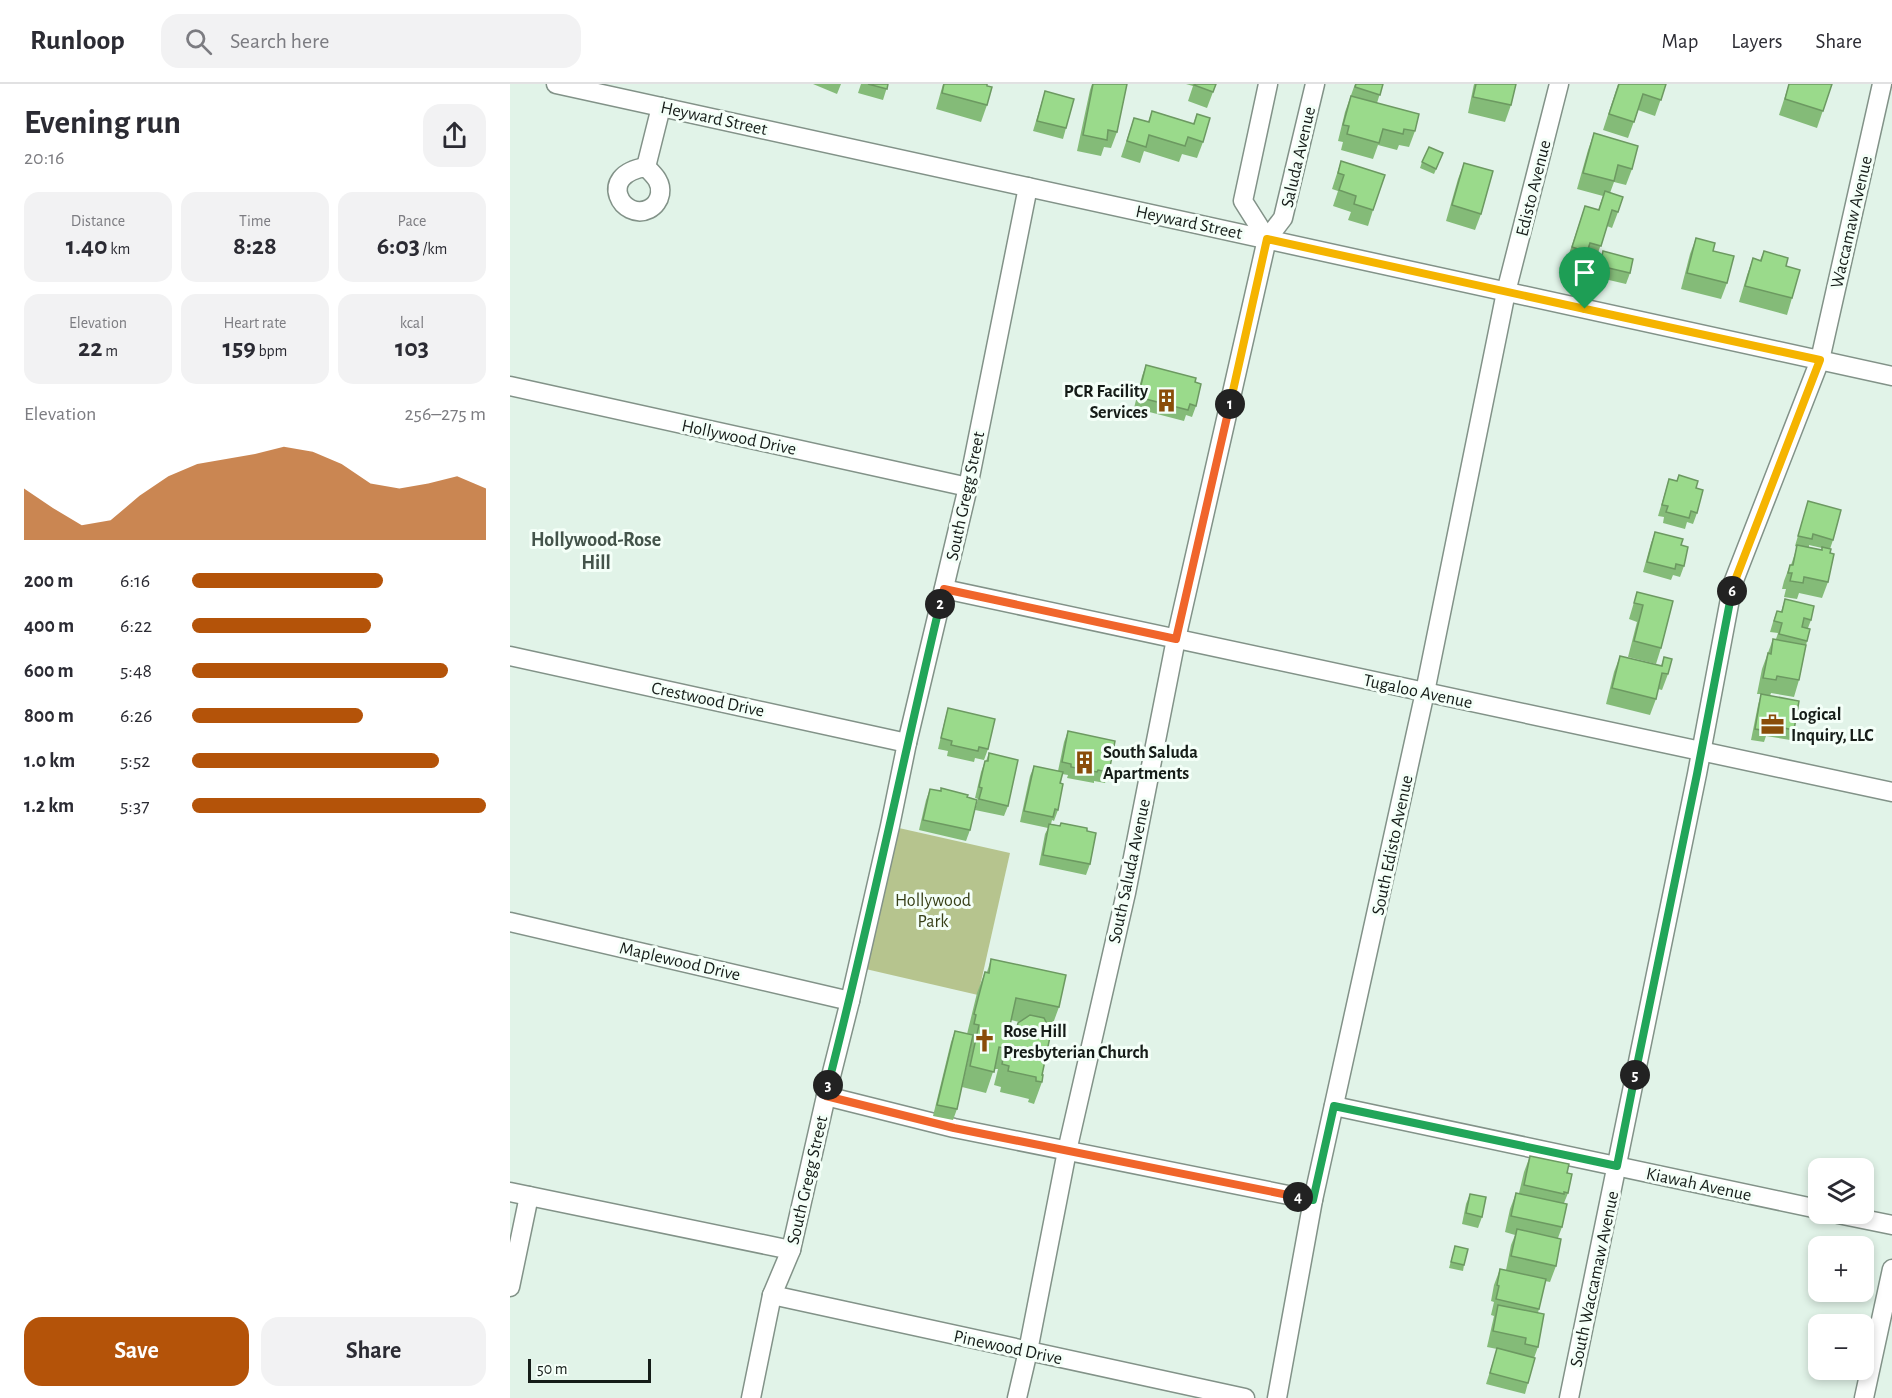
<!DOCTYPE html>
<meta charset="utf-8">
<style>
:root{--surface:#fff;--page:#f2f2f3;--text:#2b2b33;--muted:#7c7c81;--line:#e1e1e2;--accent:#b45309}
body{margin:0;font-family:"Alegreya Sans",sans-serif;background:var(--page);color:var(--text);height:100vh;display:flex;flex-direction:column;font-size:22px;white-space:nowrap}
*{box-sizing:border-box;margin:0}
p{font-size:20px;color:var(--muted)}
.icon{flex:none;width:33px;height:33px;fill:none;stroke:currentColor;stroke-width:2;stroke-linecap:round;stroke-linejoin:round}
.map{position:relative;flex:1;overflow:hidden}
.drawer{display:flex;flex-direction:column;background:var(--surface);width:510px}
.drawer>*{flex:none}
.buttons{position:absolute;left:1298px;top:1074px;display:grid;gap:12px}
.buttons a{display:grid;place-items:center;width:66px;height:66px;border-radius:12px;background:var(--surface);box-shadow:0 3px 9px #0003;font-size:30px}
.scale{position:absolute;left:18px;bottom:15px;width:123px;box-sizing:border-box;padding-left:6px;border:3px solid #151c18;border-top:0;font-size:16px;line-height:21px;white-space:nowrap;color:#151c18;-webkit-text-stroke:4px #f4fff8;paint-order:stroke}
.pin{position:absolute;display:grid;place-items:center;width:51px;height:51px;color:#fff;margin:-62px -26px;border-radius:50% 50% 50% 0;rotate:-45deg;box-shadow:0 0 6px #0007}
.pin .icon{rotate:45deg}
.km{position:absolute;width:30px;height:30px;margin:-15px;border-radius:50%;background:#222;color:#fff;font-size:16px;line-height:30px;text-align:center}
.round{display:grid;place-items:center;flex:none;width:63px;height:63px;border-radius:18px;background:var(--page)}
.headline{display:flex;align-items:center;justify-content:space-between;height:102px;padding:0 24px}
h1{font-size:33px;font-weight:600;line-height:45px}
.stats{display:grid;grid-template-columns:repeat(3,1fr);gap:9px;height:102px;padding:6px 24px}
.stats div{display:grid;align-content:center;border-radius:15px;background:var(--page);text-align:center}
.stats b{font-size:26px;font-weight:600}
.stats small{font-size:16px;font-weight:400}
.stats p{font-size:16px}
.chart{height:168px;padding:12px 24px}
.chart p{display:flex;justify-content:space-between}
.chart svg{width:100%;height:108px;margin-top:6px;fill:var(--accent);opacity:.7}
.button{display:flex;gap:12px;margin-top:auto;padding:12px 24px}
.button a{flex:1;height:69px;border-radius:18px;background:var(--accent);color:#fff;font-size:24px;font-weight:600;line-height:69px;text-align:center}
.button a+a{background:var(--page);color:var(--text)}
ul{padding:0 24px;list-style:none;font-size:20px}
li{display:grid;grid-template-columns:96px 72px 1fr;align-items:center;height:45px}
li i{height:15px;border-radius:8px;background:var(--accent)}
header{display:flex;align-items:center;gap:36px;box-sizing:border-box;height:84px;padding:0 30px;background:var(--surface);border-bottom:2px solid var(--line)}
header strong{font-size:28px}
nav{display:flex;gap:33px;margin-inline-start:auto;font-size:21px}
.search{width:420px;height:54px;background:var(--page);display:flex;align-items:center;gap:15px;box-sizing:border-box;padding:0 21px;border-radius:18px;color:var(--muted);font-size:22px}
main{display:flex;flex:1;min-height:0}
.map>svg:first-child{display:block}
.green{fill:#b6c48e}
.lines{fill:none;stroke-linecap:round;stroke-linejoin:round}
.street-casing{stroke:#829288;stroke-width:21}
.street{stroke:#fff;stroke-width:18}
.wall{fill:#84bb78;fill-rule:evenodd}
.building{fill:#9ada8b;stroke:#6c9961;stroke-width:1.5}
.split-1-casing{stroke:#fff;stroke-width:12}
.split-2-casing{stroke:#fff;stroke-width:12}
.split-3-casing{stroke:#fff;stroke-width:12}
.split-4-casing{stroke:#fff;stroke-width:12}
.split-5-casing{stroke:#fff;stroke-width:12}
.split-6-casing{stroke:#fff;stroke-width:12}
.split-7-casing{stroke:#fff;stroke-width:12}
.split-1{stroke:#f5b400;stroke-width:8}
.split-2{stroke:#f0652b;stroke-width:8}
.split-3{stroke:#22a559;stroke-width:8}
.split-4{stroke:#f0652b;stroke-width:8}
.split-5{stroke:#22a559;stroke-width:8}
.split-6{stroke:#22a559;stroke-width:8}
.split-7{stroke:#f5b400;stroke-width:8}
.labels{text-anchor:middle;stroke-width:6;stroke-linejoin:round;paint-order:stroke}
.street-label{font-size:18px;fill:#151c18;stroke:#f4fff8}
.poi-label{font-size:18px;font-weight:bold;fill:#151c18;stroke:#f4fff8;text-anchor:start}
.park-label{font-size:18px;fill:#373f17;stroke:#f4fff8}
.neighbourhood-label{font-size:20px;font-weight:bold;fill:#44544b;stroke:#f4fff8}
</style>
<header>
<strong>Runloop</strong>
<div class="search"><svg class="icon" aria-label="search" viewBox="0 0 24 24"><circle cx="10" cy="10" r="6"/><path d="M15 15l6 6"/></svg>Search here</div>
<nav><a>Map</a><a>Layers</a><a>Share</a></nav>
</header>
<main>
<section class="drawer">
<div class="headline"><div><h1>Evening run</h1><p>20:16</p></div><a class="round"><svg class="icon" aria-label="share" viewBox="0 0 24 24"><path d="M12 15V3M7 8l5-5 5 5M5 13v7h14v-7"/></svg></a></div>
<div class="stats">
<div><p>Distance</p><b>1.40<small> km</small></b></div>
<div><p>Time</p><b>8:28</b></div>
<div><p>Pace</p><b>6:03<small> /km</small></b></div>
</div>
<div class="stats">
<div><p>Elevation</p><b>22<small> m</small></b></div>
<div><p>Heart rate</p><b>159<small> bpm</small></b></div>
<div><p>kcal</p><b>103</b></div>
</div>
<div class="chart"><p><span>Elevation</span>256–275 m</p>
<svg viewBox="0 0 160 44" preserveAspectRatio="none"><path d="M0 44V23L10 31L20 38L30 36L40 26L50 18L60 13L70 11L80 9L90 6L100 8L110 13L120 21L130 23L140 21L150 18L160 23V44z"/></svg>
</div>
<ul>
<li><b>200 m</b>6:16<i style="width:65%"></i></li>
<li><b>400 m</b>6:22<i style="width:61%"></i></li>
<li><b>600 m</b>5:48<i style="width:87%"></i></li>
<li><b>800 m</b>6:26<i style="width:58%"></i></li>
<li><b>1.0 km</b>5:52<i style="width:84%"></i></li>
<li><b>1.2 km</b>5:37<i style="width:100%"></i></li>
</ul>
<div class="button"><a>Save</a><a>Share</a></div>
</section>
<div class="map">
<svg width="1382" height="1314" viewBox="0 0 1382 1314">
<rect width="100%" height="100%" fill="#e1f3e8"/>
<path class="green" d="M380,742L500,769L468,911L347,883Z"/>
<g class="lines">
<defs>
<g id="street">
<path d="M46,0L1382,292"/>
<path d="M136,83C144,91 152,98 150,110C149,116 145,122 139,125C113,138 85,91 136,83Z"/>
<path d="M136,83L151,23"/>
<path d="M757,155L733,117L758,0"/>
<path d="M0,302L458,403"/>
<path d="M434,505L1382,708"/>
<path d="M0,572L397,659"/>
<path d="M0,838L340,917"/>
<path d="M316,1012L444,1044L803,1116"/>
<path d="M824,1022L1308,1125"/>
<path d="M0,1108L281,1166"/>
<path d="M1328,1130L1382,1141"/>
<path d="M0,1203L19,1112"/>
<path d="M262,1211L735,1314"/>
<path d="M241,1314L262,1211L281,1166L316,1012L340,917L380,742L397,659L458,403L518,103"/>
<path d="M507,1314L518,1267L557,1067L616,809L666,555L757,155L773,134L805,0"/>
<path d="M767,1314L803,1116L915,608L996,208L1049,0"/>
<path d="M1059,1314L1187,690L1223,499L1310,276L1372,0"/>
<path d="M1354,1314L1382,1185"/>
</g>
</defs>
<use href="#street" class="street-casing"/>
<use href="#street" class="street"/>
</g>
<g class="wall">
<path d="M303,0H331L327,10Z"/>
<path d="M351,0H378L373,16L348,9Z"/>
<path d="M433,0H477V21L471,38L426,25Z"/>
<path d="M582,0H617L607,48L601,64L594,63L591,72L567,67L580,6Z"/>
<path d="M676,0H706L697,24L678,17L683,2Z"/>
<path d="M845,0H873L867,19L905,47L899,63L889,61L887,66L868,61L863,75L831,66L833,58L828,57L835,28Z"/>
<path d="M964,0H1006L1001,21L995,38L958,29Z"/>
<path d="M1108,0H1156L1145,32L1128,26L1118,54L1093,46Z"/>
<path d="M1279,0H1322L1307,44L1269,31Z"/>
<path d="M535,7L556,44L553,55L523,47Z"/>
<path d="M642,27L683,40L687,30L693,58L687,74L672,70L669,78L634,67L630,79L611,73L624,34L638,38Z"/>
<path d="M1084,49L1122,85L1116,101L1104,98L1100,109L1108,128L1102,144L1097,142L1085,178L1075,175L1071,184L1056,179L1075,122L1088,126L1093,112L1067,105L1078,66Z"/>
<path d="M931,74L924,90L910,84L912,78Z"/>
<path d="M831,77L863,126L858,142L838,136L841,128L823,122L828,107L822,105Z"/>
<path d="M954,79L971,130L965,146L936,137L948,95Z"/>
<path d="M1186,154L1203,167L1217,199L1211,215L1171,205L1180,170Z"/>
<path d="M1093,167L1120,189L1116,200L1086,193Z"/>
<path d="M1254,167L1282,214L1277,231L1229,218L1237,191L1243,174L1250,176Z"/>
<path d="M636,281L685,298L686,322L682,333L676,331L674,337L624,324L632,292Z"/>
<path d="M1169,391L1186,404L1187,429L1183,440L1177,438L1175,445L1153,439L1154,433L1148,432L1159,395L1167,397Z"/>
<path d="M1298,417L1323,456L1320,465V469L1318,498L1312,514L1289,509L1287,515L1274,513L1276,505H1272L1274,497L1280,481H1281L1287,463L1285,462ZM1299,461L1312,464L1311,466L1299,463Z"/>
<path d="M1145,448L1171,461L1174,482L1170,493L1163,491L1161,496L1133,488L1141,459Z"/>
<path d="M1127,508L1151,564L1146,580L1118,573L1127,538L1119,535Z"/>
<path d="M1275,515L1301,536L1298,544L1297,557L1289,596L1284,613L1261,609L1260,612L1284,646L1280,656L1256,652L1254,658L1241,656L1248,621L1251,610H1247L1252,585L1263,555H1266L1268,549L1260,548L1263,538L1267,527L1271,528Z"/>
<path d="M1110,572L1151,582L1154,573L1158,590L1152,606L1148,605L1146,615L1140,631L1096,620L1104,588Z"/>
<path d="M438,624L478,665L474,676L465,674L464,678L437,672L438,667L428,665L435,635Z"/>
<path d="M558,647L599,688L595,699L584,697V699L557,694L558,691L552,690L548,726L544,737L542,736L541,740L577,747L580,780L576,791L529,781L535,750L538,744L510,738L520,692L524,682L548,687L554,658Z"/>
<path d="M479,669L498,722L494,732L465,726L468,715L465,714L471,688L475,677H476Z"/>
<path d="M420,705L460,746L456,757L409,746L416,716Z"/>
<path d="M481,875L549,923L541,945L539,944L532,991V998L524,1020L518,1018L519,1015L490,1008L491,1003L484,1001L488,985H484L476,1009L452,1003L461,962H460L447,1025L443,1036L423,1032L441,958L445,947L457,950L467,909L475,888H477ZM501,936L509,938L504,951L498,950Z"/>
<path d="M1020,1072L1057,1089L1058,1109L1054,1119L1052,1143L1048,1154L1046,1182L1040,1198L1035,1197L1028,1229V1263L1024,1274L1018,1299L1015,1310L976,1300L987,1265L977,1263L984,1232L981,1231L984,1218L981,1217L984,1201L990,1185L996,1186L1001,1161L1005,1151L995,1148L1000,1125L1006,1109H1009L1014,1088Z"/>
<path d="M960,1110L972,1133L968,1144L952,1140L956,1120Z"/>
<path d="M945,1162L954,1181L953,1187L939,1184Z"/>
</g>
<g class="building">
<path d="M358,0H378L377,5Z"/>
<path d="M434,0H477V2L482,3L477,21L432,9Z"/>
<path d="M583,0H617L607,48L598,46L597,56L573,51Z"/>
<path d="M685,0H706L703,8L684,1Z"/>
<path d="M846,0H873L870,11L845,3Z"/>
<path d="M966,0H1006L1001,21L963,13Z"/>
<path d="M1109,0H1156L1151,16L1133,10L1124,38L1099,30Z"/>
<path d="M1279,0H1322L1313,27L1275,15Z"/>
<path d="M535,7L564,15L556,44L527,37Z"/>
<path d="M841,12L909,30L905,47L894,45L893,50L873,45L869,59L837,50L839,42L833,41Z"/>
<path d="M642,27L684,40L687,30L700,34L693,58L678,53L675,62L639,51L636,63L617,57L624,34L639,38Z"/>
<path d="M1084,49L1128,62L1122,85L1108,81L1104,97L1073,89Z"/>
<path d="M919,63L933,69L926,85L912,78Z"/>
<path d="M831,77L875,91L863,126L844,120L846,112L829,106L834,91L828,89Z"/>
<path d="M954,79L983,87L971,130L942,121Z"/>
<path d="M1095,107L1113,113L1108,128L1102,126L1091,162L1080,159L1077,168L1062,163L1075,122L1089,126Z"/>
<path d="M1186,154L1205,159L1203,167L1224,172L1217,199L1177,189Z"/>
<path d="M1093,167L1123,175L1120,189L1090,182Z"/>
<path d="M1254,167L1278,174L1276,182L1290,186L1282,214L1235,202L1243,174L1251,177Z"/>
<path d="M636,281L686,294L685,298L691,300L686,322L680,320L678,326L628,313Z"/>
<path d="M1169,391L1188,397L1186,404L1193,406L1187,429L1181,427L1179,434L1156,428L1158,422L1152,421L1159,395L1167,397Z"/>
<path d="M1298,417L1331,426L1323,456L1303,450L1302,455L1288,452Z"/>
<path d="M1145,448L1173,455L1171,461L1178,463L1174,482L1166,480L1165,485L1137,478Z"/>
<path d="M1287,461L1312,466V463L1321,465L1320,469L1324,470L1318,498L1294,493L1293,499L1280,497L1282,489H1278L1280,481H1283Z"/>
<path d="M1127,508L1163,517L1151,564L1124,557L1133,521L1124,519Z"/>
<path d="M1275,515L1304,522L1301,536L1294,534L1292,543L1300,545L1297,557L1269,550L1272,539L1264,537L1267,527L1272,528Z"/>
<path d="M1263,555L1296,561L1289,596L1267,592L1266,596L1253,594L1258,569L1261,570Z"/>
<path d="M1110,572L1152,582L1154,573L1162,575L1158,590L1152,589L1146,615L1102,604Z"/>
<path d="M1251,610L1289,617L1284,646L1259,641L1258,647L1245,645Z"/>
<path d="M438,624L485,635L478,665L469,663L468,667L441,661L442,657L431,654Z"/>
<path d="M558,647L605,657L599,688L588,686L587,688L561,683V680L552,678Z"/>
<path d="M479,669L508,676L498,722L469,715L472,704L469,703L475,677H478Z"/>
<path d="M524,682L553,688L550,699L553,700L548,726L545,725L543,733L514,727Z"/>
<path d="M431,704L458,711L457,713L467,716L460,746L413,736L420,705L431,707Z"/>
<path d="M551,739L577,744V747L586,749L580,780L533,771L539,740L550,742Z"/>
<path d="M481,875L556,891L549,923L506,914L498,950L505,951L508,939L520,931L534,934L541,948L532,991H533L532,998L526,997V993L498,987L499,982L492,980L495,964L489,963L484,988L460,982L469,941L464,940L466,931L464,930L475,888L479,889Z"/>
<path d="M445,947L463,951L447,1025L427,1021Z"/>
<path d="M1020,1072L1059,1080L1057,1089L1062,1090L1058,1109L1054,1108V1110L1014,1101Z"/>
<path d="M1006,1109L1057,1120L1052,1143L1001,1132Z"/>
<path d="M960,1110L976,1113L972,1133L956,1129Z"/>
<path d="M1007,1145L1051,1155L1046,1182L1001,1172Z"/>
<path d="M945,1162L958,1165L954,1181L941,1178Z"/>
<path d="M990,1185L1036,1195L1029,1225L986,1215L989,1202L987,1201Z"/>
<path d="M988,1221L1034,1230L1028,1263L1015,1260L1016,1254L983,1247Z"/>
<path d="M987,1264L1025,1274L1018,1299L980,1289Z"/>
</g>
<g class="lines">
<defs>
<path id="split-1" d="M720,320L757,155L1075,225"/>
<path id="split-2" d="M430,520L434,505L666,555L720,320"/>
<path id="split-3" d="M318,1001C359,842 392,680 430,520"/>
<path id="split-4" d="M318,1001L316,1012L444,1044L788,1113"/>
<path id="split-5" d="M788,1113L803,1116L824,1022L1107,1082L1125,991"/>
<path id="split-6" d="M1125,991L1187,690L1222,507"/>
<path id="split-7" d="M1075,225L1310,276L1224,499L1222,507"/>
</defs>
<use href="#split-1" class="split-1-casing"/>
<use href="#split-2" class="split-2-casing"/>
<use href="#split-3" class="split-3-casing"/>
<use href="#split-4" class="split-4-casing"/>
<use href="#split-5" class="split-5-casing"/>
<use href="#split-6" class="split-6-casing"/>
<use href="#split-7" class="split-7-casing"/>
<use href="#split-1" class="split-1"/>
<use href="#split-2" class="split-2"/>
<use href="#split-3" class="split-3"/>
<use href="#split-4" class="split-4"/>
<use href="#split-5" class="split-5"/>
<use href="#split-6" class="split-6"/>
<use href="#split-7" class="split-7"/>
</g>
<defs>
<symbol id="building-bare" viewBox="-9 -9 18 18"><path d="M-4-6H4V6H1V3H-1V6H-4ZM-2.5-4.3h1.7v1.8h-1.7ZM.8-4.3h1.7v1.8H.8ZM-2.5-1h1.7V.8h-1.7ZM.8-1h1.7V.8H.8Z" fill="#894d09" stroke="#f4fff8" stroke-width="2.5" paint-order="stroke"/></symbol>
<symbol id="office-bare" viewBox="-9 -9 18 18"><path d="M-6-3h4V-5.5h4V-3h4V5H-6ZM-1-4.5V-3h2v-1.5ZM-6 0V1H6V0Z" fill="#894d09" stroke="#f4fff8" stroke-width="2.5" paint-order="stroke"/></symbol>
<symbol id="church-bare" viewBox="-9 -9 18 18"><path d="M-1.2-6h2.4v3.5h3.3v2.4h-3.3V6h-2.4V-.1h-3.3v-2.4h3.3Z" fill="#894d09" stroke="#f4fff8" stroke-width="2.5" paint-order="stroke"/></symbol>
</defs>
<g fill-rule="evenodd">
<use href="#building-bare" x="640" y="300" width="33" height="33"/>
<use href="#office-bare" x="1246" y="624" width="33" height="33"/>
<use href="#building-bare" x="558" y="662" width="33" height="33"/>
<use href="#church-bare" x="458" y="940" width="33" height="33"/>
</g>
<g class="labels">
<g class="street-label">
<text transform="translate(204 34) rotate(12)" y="6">Heyward Street</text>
<text transform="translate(788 73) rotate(-77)" y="6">Saluda Avenue</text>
<text transform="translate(1023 104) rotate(-76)" y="6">Edisto Avenue</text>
<text transform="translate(679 138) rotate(12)" y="6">Heyward Street</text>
<text transform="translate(1341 138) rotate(-77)" y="6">Waccamaw Avenue</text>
<text transform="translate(229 353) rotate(12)" y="6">Hollywood Drive</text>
<text transform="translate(455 412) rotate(-78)" y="6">South Gregg Street</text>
<text transform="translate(908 607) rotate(12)" y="6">Tugaloo Avenue</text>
<text transform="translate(198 615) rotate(12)" y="6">Crestwood Drive</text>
<text transform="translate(882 761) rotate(-78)" y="6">South Edisto Avenue</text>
<text transform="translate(619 787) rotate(-78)" y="6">South Saluda Avenue</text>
<text transform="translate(170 877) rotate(13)" y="6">Maplewood Drive</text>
<text transform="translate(297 1096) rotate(-77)" y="6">South Gregg Street</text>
<text transform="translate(1189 1100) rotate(12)" y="6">Kiawah Avenue</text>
<text transform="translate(1084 1195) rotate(-78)" y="6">South Waccamaw Avenue</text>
<text transform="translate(498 1263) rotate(12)" y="6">Pinewood Drive</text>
</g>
<g class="poi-label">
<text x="638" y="313" text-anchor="end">PCR Facility<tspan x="638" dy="21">Services</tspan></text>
<text x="1281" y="636">Logical<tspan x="1281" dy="21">Inquiry, LLC</tspan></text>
<text x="593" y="674">South Saluda<tspan x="593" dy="21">Apartments</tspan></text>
<text x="493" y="953">Rose Hill<tspan x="493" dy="21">Presbyterian Church</tspan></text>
</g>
<g class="park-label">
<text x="423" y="822">Hollywood<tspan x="423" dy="21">Park</tspan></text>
</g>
<g class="neighbourhood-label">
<text x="86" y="462">Hollywood-Rose<tspan x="86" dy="23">Hill</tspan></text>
</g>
</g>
</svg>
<div class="buttons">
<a><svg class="icon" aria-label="layers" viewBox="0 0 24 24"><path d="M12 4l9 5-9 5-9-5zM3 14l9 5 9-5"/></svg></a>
<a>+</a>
<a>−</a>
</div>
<div class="scale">50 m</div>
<div class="pin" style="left:1075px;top:225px;background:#1e9e55"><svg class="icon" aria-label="arrive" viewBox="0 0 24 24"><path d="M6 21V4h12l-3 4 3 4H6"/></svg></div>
<b class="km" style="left:720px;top:320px">1</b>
<b class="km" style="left:430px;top:520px">2</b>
<b class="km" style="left:318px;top:1001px">3</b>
<b class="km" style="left:788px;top:1113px">4</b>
<b class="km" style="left:1125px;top:991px">5</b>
<b class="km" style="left:1222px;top:507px">6</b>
</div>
</main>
